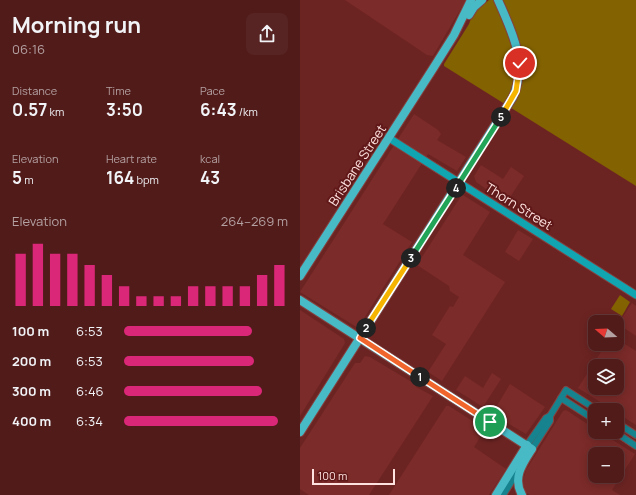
<!DOCTYPE html>
<meta charset="utf-8">
<style>
:root{--surface:#511b1a;--page:#572423;--text:#f1f3f6;--muted:#b4a1a2;--line:#673939;--accent:#db2777}
body{margin:0;font-family:Manrope,sans-serif;background:var(--page);color:var(--text);height:100vh;display:flex;flex-direction:column;font-size:15px;white-space:nowrap}
*{box-sizing:border-box;margin:0}
p{font-size:13px;color:var(--muted)}
.icon{flex:none;width:22px;height:22px;fill:none;stroke:currentColor;stroke-width:2;stroke-linecap:round;stroke-linejoin:round}
.map{position:relative;flex:1;overflow:hidden}
.panel{display:flex;flex-direction:column;background:var(--surface);width:300px}
.panel>*{flex:none}
.needle{width:26px;rotate:289deg}
.tools{position:absolute;left:288px;top:315px;display:grid;gap:8px}
.tools a{display:grid;place-items:center;width:36px;height:36px;border-radius:8px;background:var(--surface);box-shadow:0 2px 10px #0003,0 0 0 1px var(--line);font-size:20px}
.scale{position:absolute;left:12px;bottom:10px;width:83px;box-sizing:border-box;padding-left:4px;border:2px solid #fee2df;border-top:0;font-size:11px;line-height:14px;white-space:nowrap;color:#fee2df;-webkit-text-stroke:3px #601818;paint-order:stroke}
.pin{position:absolute;display:grid;place-items:center;width:34px;height:34px;color:#fff;margin:-17px;border:2px solid #fff;border-radius:50%;box-shadow:0 1px 4px #0007}
.km{position:absolute;width:20px;height:20px;margin:-10px;border-radius:50%;background:#222;color:#fff;font-size:11px;line-height:20px;text-align:center}
.round{display:grid;place-items:center;flex:none;width:42px;height:42px;border-radius:8px;background:var(--page)}
.head{display:flex;align-items:center;justify-content:space-between;height:68px;padding:0 12px}
h1{font-size:22px;font-weight:700;line-height:30px}
.stats{display:grid;grid-template-columns:repeat(3,1fr);gap:6px;height:68px;padding:4px 12px}
.stats div{display:grid;align-content:center}
.stats b{font-size:17px;font-weight:700}
.stats small{font-size:11px;font-weight:400}
.stats p{font-size:11px}
.chart{height:112px;padding:8px 12px}
.chart p{display:flex;justify-content:space-between}
.chart svg{width:100%;height:72px;margin-top:4px;stroke:var(--accent);stroke-width:6}
ul{padding:0 12px;list-style:none;font-size:13px}
li{display:grid;grid-template-columns:64px 48px 1fr;align-items:center;height:30px}
li i{height:10px;border-radius:5px;background:var(--accent)}
main{display:flex;flex:1;min-height:0}
.map>svg:first-child{display:block}
.built{fill:#7b2b29;fill-rule:evenodd}
.green{fill:#836201}
.lines{fill:none;stroke-linecap:round;stroke-linejoin:round}
.tertiary-casing{stroke:#834240;stroke-width:8}
.secondary-casing{stroke:#834240;stroke-width:9}
.primary-casing{stroke:#834240;stroke-width:10}
.tertiary{stroke:#16838e;stroke-width:6}
.secondary{stroke:#11a4b1;stroke-width:7}
.primary{stroke:#47bac6;stroke-width:8}
.split-1-casing{stroke:#fff;stroke-width:8}
.split-2-casing{stroke:#fff;stroke-width:8}
.split-3-casing{stroke:#fff;stroke-width:8}
.split-4-casing{stroke:#fff;stroke-width:8}
.split-5-casing{stroke:#fff;stroke-width:8}
.split-6-casing{stroke:#fff;stroke-width:8}
.split-1{stroke:#f0652b;stroke-width:5}
.split-2{stroke:#f0652b;stroke-width:5}
.split-3{stroke:#f5b400;stroke-width:5}
.split-4{stroke:#22a559;stroke-width:5}
.split-5{stroke:#22a559;stroke-width:5}
.split-6{stroke:#f5b400;stroke-width:5}
.labels{text-anchor:middle;stroke-width:4;stroke-linejoin:round;paint-order:stroke}
.street-label{font-size:13px;fill:#fee2df;stroke:#601818}
</style>
<main>
<section class="panel">
<div class="head"><div><h1>Morning run</h1><p>06:16</p></div><a class="round"><svg class="icon" aria-label="share" viewBox="0 0 24 24"><path d="M12 15V3M7 8l5-5 5 5M5 13v7h14v-7"/></svg></a></div>
<div class="stats">
<div><p>Distance</p><b>0.57<small> km</small></b></div>
<div><p>Time</p><b>3:50</b></div>
<div><p>Pace</p><b>6:43<small> /km</small></b></div>
</div>
<div class="stats">
<div><p>Elevation</p><b>5<small> m</small></b></div>
<div><p>Heart rate</p><b>164<small> bpm</small></b></div>
<div><p>kcal</p><b>43</b></div>
</div>
<div class="chart"><p><span>Elevation</span>264–269 m</p>
<svg viewBox="0 0 160 44" preserveAspectRatio="none"><path d="M5 44V12M15 44V6M25 44V12M35 44V12M45 44V19M55 44V25M65 44V32M75 44V38M85 44V38M95 44V38M105 44V32M115 44V32M125 44V32M135 44V32M145 44V25M155 44V19"/></svg>
</div>
<ul>
<li><b>100 m</b>6:53<i style="width:78%"></i></li>
<li><b>200 m</b>6:53<i style="width:79%"></i></li>
<li><b>300 m</b>6:46<i style="width:84%"></i></li>
<li><b>400 m</b>6:34<i style="width:94%"></i></li>
</ul>
</section>
<div class="map">
<svg width="336" height="495" viewBox="0 0 336 495">
<rect width="100%" height="100%" fill="#6c2422"/>
<g class="built">
<path d="M45,0H166L133,56L127,55Z"/>
<path d="M114,114L138,130L141,134L137,140L166,157L157,171L128,154L83,224L112,242L58,328L0,292Z"/>
<path d="M181,165L203,179L211,167L224,176L206,203L176,182L174,176Z"/>
<path d="M163,195L190,212L163,255L205,282L142,381L128,372L146,344L132,335L150,306L153,307L159,297L150,291L149,286L117,265L161,196Z"/>
<path d="M218,230L233,239L219,261L205,252Z"/>
<path d="M332,303L336,306V336L318,324Z"/>
<path d="M0,310L44,339L45,343L0,416Z"/>
<path d="M317,339L336,351V425L317,413V410H313L278,388L306,344H317ZM295,366H317V388H295Z"/>
<path d="M65,356L70,357L115,384L116,387L133,396L69,495H9L0,489V448L55,363H60Z"/>
<path d="M192,373L201,379L183,407L156,390L165,376L183,388Z"/>
<path d="M210,384L245,407L226,434L192,414Z"/>
<path d="M146,406H149L185,429L174,447L206,469L189,495H89Z"/>
<path d="M266,410L295,429V432H300L335,454L312,490L320,495H230L225,492L223,481L226,470L263,411ZM295,454H317V476H295Z"/>
</g>
<g class="green">
<path d="M189,0H336V186L144,66V64L169,24L173,13Z"/>
<path d="M320,295L330,302L322,316L311,309Z"/>
</g>
<g class="lines">
<defs>
<g id="tertiary">
<path d="M261,398L295,420"/>
<path d="M317,423L336,435"/>
<path d="M315,432L336,446"/>
<path d="M227,445L246,418L250,416L266,390L297,410"/>
<path d="M232,449L250,421V416"/>
<path d="M203,495L218,471"/>
</g>
<path id="secondary" d="M89,138L336,295"/>
<g id="primary">
<path d="M169,15L174,7L182,0"/>
<path d="M0,276L134,67L154,35L171,0"/>
<path d="M0,300L232,449C223,463 212,478 222,495"/>
<path d="M0,432L213,97C228,62 212,32 198,0"/>
<path d="M196,495L227,445"/>
</g>
</defs>
<use href="#tertiary" class="tertiary-casing"/>
<use href="#secondary" class="secondary-casing"/>
<use href="#primary" class="primary-casing"/>
<use href="#tertiary" class="tertiary"/>
<use href="#secondary" class="secondary"/>
<use href="#primary" class="primary"/>
</g>
<g class="lines">
<defs>
<path id="split-1" d="M120,377L190,422"/>
<path id="split-2" d="M66,328L60,338L120,377"/>
<path id="split-3" d="M66,328L111,258"/>
<path id="split-4" d="M111,258L156,188"/>
<path id="split-5" d="M156,188L201,117"/>
<path id="split-6" d="M201,117L216,91L220,63"/>
</defs>
<use href="#split-1" class="split-1-casing"/>
<use href="#split-2" class="split-2-casing"/>
<use href="#split-3" class="split-3-casing"/>
<use href="#split-4" class="split-4-casing"/>
<use href="#split-5" class="split-5-casing"/>
<use href="#split-6" class="split-6-casing"/>
<use href="#split-1" class="split-1"/>
<use href="#split-2" class="split-2"/>
<use href="#split-3" class="split-3"/>
<use href="#split-4" class="split-4"/>
<use href="#split-5" class="split-5"/>
<use href="#split-6" class="split-6"/>
</g>
<g class="labels">
<g class="street-label">
<text transform="translate(57 165) rotate(-57)" y="5">Brisbane Street</text>
<text transform="translate(219 206) rotate(32)" y="5">Thorn Street</text>
</g>
</g>
</svg>
<div class="tools">
<a><svg class="needle" viewBox="-14 -14 28 28"><path d="M0-13l5 13h-10z" fill="#e53935"/><path d="M0 13l5-13h-10z" fill="#b4a1a2"/></svg></a>
<a><svg class="icon" aria-label="layers" viewBox="0 0 24 24"><path d="M12 4l9 5-9 5-9-5zM3 14l9 5 9-5"/></svg></a>
<a>+</a>
<a>−</a>
</div>
<div class="scale">100 m</div>
<div class="pin" style="left:190px;top:422px;background:#1e9e55"><svg class="icon" aria-label="arrive" viewBox="0 0 24 24"><path d="M6 21V4h12l-3 4 3 4H6"/></svg></div>
<div class="pin" style="left:220px;top:63px;background:#d93025"><svg class="icon" aria-label="check" viewBox="0 0 24 24"><path d="M5 12l5 5 9-10"/></svg></div>
<b class="km" style="left:120px;top:377px">1</b>
<b class="km" style="left:66px;top:328px">2</b>
<b class="km" style="left:111px;top:258px">3</b>
<b class="km" style="left:156px;top:188px">4</b>
<b class="km" style="left:201px;top:117px">5</b>
</div>
</main>
